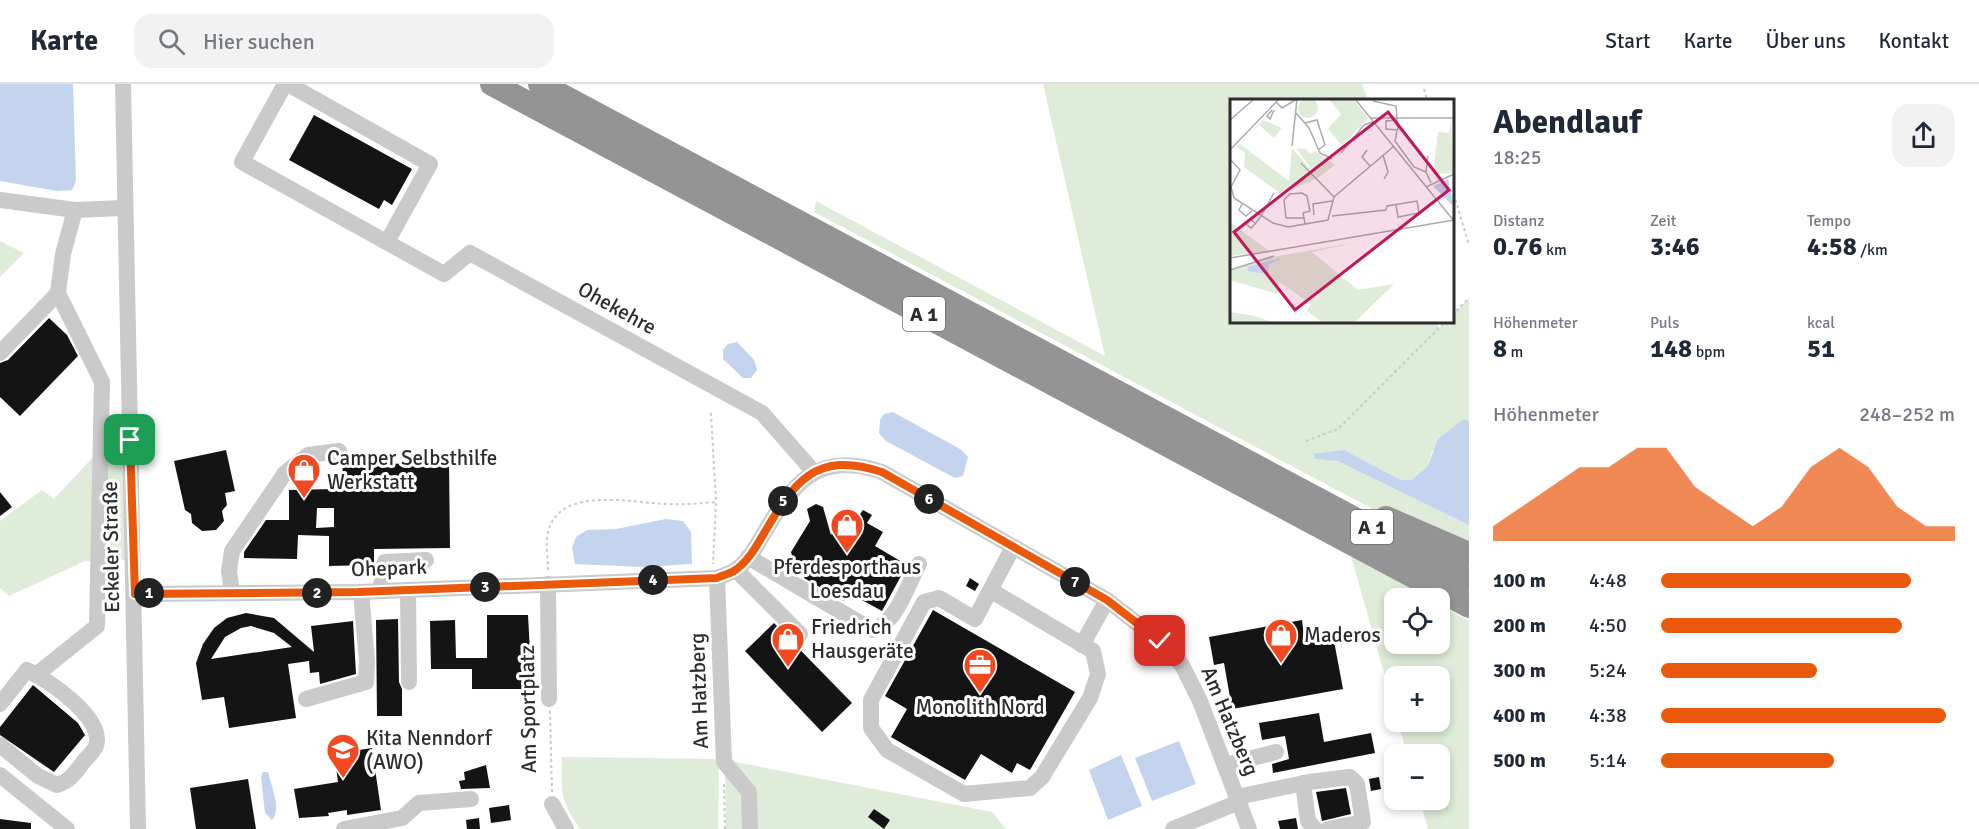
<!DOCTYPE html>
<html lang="de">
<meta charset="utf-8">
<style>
:root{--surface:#fff;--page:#f2f2f3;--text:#1f2937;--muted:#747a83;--line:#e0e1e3;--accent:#ea580c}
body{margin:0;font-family:Signika,sans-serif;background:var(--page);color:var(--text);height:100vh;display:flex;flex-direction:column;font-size:22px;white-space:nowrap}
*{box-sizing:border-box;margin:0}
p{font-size:20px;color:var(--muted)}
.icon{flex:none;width:33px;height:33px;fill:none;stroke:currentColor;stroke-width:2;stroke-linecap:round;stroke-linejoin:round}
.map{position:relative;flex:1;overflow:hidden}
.drawer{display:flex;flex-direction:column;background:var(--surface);width:510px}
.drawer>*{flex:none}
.buttons{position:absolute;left:1384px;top:504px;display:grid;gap:12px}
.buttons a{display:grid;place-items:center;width:66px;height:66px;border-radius:12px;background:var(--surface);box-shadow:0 3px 9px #0003;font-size:30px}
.pin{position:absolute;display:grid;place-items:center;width:51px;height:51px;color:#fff;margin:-26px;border-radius:12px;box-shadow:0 3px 9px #0006}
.km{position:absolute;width:30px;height:30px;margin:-15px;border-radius:50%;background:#222;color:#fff;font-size:16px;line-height:30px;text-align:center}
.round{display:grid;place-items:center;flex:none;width:63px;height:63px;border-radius:18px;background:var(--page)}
.head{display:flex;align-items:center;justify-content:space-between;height:102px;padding:0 24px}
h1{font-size:33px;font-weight:800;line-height:45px}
.stats{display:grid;grid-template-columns:repeat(3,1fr);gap:9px;height:102px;padding:6px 24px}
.stats div{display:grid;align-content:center}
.stats b{font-size:26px;font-weight:800}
.stats small{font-size:16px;font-weight:400}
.stats p{font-size:16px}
.chart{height:168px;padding:12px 24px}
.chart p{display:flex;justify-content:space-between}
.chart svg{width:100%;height:108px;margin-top:6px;fill:var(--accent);opacity:.7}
ul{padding:0 24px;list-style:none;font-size:20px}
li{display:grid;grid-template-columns:96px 72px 1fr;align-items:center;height:45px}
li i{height:15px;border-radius:8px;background:var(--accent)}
header{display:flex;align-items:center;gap:36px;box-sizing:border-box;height:84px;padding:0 30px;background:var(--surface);border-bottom:2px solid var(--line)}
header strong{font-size:28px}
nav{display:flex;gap:33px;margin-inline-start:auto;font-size:21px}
.search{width:420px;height:54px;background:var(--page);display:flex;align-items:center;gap:15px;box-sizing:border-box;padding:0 21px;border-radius:18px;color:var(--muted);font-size:22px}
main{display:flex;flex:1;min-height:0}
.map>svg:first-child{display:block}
.green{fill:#dfecd9}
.water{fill:#c4d3ee}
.building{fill:#141414;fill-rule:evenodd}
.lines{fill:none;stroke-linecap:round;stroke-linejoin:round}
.path{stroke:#cacaca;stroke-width:2;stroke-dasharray:3 3;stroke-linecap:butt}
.minor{stroke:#cacaca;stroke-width:16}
.highway{stroke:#949494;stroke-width:24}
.route-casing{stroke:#fff;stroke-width:12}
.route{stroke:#ea580c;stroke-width:8}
.labels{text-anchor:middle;stroke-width:6;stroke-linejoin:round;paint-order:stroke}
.shield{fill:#fff;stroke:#6c6c6c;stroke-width:1.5}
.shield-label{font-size:20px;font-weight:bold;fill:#2d2d2d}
.street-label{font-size:21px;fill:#2d2d2d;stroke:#fff}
.poi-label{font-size:21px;fill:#2d2d2d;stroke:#fff;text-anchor:start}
.inset-road{fill:none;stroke:#ababab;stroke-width:1.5}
.view{fill:#c2185b;fill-opacity:0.15;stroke:#c2185b;stroke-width:3}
.inset-edge{fill:none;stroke:#2d2d2d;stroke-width:3}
</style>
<header>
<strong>Karte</strong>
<div class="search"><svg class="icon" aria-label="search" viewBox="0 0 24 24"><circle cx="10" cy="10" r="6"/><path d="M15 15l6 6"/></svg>Hier suchen</div>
<nav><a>Start</a><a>Karte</a><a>Über uns</a><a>Kontakt</a></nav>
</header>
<main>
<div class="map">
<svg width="1469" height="745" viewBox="0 0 1469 745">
<rect width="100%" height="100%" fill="#fff"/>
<g class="green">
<path d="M1043,0H1362L1368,16H1232V237H1436L1439,244L1446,237H1452L1453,231L1469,214V337L1464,335L1432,368L1428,382L1411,396H1401L1344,366L1316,375L1338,376L1469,441V466L1397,438L814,128L816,117L1105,272Z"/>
<path d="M0,157L24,169L0,193Z"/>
<path d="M131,360L134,476L85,477L9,512L0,504V437L42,406L54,415L94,372Z"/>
<path d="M1351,472L1428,514H1395V560H1440V521L1469,537V745H1428L1420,716H1440V670H1407L1398,638H1440V592H1395V628Z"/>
<path d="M562,673L719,675L718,745H580C560,716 561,708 562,673Z"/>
<path d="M725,676L992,728L1006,745H726Z"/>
</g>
<g class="water">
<path d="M0,0H73L76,97L72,106L57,107L0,97Z"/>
<path d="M737,258L754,276L757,286L751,294H743L723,275V266L728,260Z"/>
<path d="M893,328L960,365L968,373L963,392L955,394L886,357L879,349L880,336L884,330Z"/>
<path d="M1464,335L1469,337V441L1338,377L1316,375L1313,370L1344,366L1401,396H1411L1428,382L1438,355Z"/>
<path d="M666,435L683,437L691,448L692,480L643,483L575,480L572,464L576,453L587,446L616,445Z"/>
<path d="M1179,657L1196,700L1152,717L1135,674Z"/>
<path d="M1121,671L1142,722L1108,736L1089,686Z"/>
<path d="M263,688H268C271,702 282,725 272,736L265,729L261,693Z"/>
</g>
<g class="building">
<path d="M314,31L412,85L392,121L384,116L379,125L289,76Z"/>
<path d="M49,234L67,251L78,272L20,332L0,313V279L8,276Z"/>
<path d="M226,366L235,407L225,409L227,421L222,427L224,437L216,446L202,447L192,439L191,430L185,426L174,377Z"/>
<path d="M348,372H370V380L449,379L450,464L374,465V481L329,482V452L298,451L297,475L244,474V468L266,436H289V406L334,405V390H343L342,377ZM317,424H334V443L316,444Z"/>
<path d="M0,408L12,423L0,432Z"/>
<path d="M816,420L823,423L831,451L842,429L850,428L858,433L863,426L872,431L867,439L883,448L875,462L907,481L882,527L849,509L844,517L804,494L809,486L793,475L791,468L810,437L807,425Z"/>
<path d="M970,494L979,500L975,507L966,502Z"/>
<path d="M933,526L1075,608L1030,686L1017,679L1012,689L981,670L965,696L891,653L907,625L885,612Z"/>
<path d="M246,529L274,534L314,568L311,542L353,537L356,590L320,600L319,588L310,589L309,577L288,580L296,634L229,644L224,613L202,616L196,579L203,560L214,544L227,534ZM251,542L274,549L292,563L211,575L225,553L241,544Z"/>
<path d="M487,531H528L532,605H472V585H431L430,537L455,536L456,574H487Z"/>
<path d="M398,535L399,598L402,605V632H377L376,536Z"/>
<path d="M1302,536L1304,552H1313L1315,561L1334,557L1343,605L1232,625L1224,579L1214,581L1209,553Z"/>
<path d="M774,539L852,619L822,648L745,567Z"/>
<path d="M33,601L78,639L85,651L54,688L0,651V643Z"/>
<path d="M1319,629L1324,658L1371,649L1375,669L1273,689L1272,680L1289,675L1285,652L1262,656L1259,639Z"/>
<path d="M372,664L381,726L347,731V726L328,729L329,732L299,734L294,705L338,698L335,675L347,673L346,668Z"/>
<path d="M486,681L490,704L461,705L459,697L465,696L464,688Z"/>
<path d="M1379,693L1381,705L1371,707L1369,695Z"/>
<path d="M248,695L256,745H196L190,704Z"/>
<path d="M1346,704L1351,730L1322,737L1316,708Z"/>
<path d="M509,721L511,736L491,739L489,724Z"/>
<path d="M874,725L890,736L884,745L868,733Z"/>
<path d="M479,734L480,745H467L466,736Z"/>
<path d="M1296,734L1298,745H1280L1278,737Z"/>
<path d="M0,735L31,739V745H0Z"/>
</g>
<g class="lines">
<g class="path">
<path d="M1424,5L1427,16"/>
<path d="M1452,104L1469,161"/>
<path d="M1452,231L1469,214"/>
<path d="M711,329L716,418L713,480"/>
<path d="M1306,357L1338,345L1446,237"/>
<path d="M548,486C548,474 545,459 548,448C560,400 635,420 669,420C684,421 700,419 716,418"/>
<path d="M550,627L552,708"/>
<path d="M724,700L725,745"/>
</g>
<g class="minor">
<path d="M123,0L138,745"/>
<path d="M285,0L242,78L444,190L470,169L762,329L813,387"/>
<path d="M288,0L430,80L387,158"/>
<path d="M0,116L75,126L124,124"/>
<path d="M0,269L58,209L63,170L75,126"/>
<path d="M748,473L872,546C896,541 908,500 919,480"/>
<path d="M736,486L800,550"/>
<path d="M717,494L724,678L749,708L750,745"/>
<path d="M548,500L549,615"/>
<path d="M408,506L409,598"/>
<path d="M990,506L1093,567L1098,590L1090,614L1042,693L1030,704L964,710L887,666L871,644V616L924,518L939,514L975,535L1013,463"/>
<path d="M380,507L385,478L426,476"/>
<path d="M232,509L229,487L232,467L285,389L308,371L339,367"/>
<path d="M135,510L358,508L717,494C723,491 729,490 734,487C747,479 756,463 763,451C793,399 817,366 882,388L1107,516L1160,557L1182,581L1200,617L1249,745"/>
<path d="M1082,561L1107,516"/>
<path d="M36,591L97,542L102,298L58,209"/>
<path d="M306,615L366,598L367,577L361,508"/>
<path d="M0,620L27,586C48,596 105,634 96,662C94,667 88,673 84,677C75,689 71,696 57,701L38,692L0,661"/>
<path d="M1225,681L1276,668"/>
<path d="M0,691L67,745"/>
<path d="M1303,699L1308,737L1315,745"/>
<path d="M1237,713L1309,698L1350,693L1357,700L1363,738L1328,745"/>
<path d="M552,720L566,745"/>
<path d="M344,745L402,734L419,719L471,715"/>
<path d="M1173,745L1239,718"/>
</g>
<g class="highway">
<path d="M492,0L1469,522"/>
<path d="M540,0L1469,496"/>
<path d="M1386,434L1469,470"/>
</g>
</g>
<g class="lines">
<defs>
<path id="route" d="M130,356L135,510L358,508L717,494C723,491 729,490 734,487C747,479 756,463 763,451C794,398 815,366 882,388L1107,516L1160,557"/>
</defs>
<use href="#route" class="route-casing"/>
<use href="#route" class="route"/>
</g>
<defs>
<symbol id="shop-pin" viewBox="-11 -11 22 30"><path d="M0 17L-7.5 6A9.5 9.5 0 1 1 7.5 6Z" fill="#f44820" stroke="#fff"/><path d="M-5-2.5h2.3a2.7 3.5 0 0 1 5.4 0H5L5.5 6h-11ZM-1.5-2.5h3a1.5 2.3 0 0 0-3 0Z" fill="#fff"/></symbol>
<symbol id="office-pin" viewBox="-11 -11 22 30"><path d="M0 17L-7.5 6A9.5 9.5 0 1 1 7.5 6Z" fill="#f44820" stroke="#fff"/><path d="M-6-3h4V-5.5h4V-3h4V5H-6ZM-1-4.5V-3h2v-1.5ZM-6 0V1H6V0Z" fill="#fff"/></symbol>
<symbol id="school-pin" viewBox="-11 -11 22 30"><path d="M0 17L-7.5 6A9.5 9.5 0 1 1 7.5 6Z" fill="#f44820" stroke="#fff"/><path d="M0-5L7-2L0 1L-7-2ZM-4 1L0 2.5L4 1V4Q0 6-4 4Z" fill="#fff"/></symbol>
</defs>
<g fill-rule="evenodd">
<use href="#shop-pin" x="285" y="367" width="38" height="52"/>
<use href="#shop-pin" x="828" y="422" width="38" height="52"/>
<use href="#shop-pin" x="1262" y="532" width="38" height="52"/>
<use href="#shop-pin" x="769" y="536" width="38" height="52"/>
<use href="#office-pin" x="961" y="562" width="38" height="52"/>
<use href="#school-pin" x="324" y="647" width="38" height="52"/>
</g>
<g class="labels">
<g class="shield">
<rect x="903" y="213" width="42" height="34" rx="4.5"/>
<rect x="1351" y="426" width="42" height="34" rx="4.5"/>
</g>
<g class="shield-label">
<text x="924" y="237">A 1</text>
<text x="1372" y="450">A 1</text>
</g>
<g class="street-label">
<text transform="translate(617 224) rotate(29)" y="7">Ohekehre</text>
<text transform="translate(111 463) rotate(-91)" y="7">Eckeler Straße</text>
<text transform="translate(389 484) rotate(-2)" y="7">Ohepark</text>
<text transform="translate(699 607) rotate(-92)" y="7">Am Hatzberg</text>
<text transform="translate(528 625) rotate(-91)" y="7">Am Sportplatz</text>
<text transform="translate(1230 637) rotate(67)" y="7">Am Hatzberg</text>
</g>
<g class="poi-label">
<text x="327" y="381">Camper Selbsthilfe<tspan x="327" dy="24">Werkstatt</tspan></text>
<text x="847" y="490" text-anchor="middle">Pferdesporthaus<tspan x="847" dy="24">Loesdau</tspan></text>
<text x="811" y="550">Friedrich<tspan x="811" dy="24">Hausgeräte</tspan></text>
<text x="1304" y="558">Maderos</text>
<text x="980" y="630" text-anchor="middle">Monolith Nord</text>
<text x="366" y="661">Kita Nenndorf<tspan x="366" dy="24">(AWO)</tspan></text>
</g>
</g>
<g transform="translate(1230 15)">
<rect width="224" height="224" fill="#fff"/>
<path d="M68 9a10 10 0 1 1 20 0a10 10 0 1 1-20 0ZM99,0H123L138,19L112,47L98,30L111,15ZM221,19L223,74L203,75L208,33L219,34ZM33,21L52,29L44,39L29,26L10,45L59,82L62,49L87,78L66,49L76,50L80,55L86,52L105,66L88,79L51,95L14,68L15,54L7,48ZM0,123L39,152L0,157ZM123,144L82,153L128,191L164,185L125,223H92L77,212L81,205L49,183L47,195L0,181V172L37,159ZM0,213L25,217L42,223H0Z" fill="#dfecd9"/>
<path d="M218,80L223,104L222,106L203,87ZM51,159L48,162L39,165L38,175L17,172L18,168Z" fill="#c4d3ee"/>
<path class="inset-road" d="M125,0L224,122M143,2L166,7L168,31L156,30V22L167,21M46,3L52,9L67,0M42,11L37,17L40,20L44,11M66,14L79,29L90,54L102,60M140,19H224M0,21L24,0M75,24L87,21L95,46L88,51M167,32L165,42L184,68L196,73M62,47L67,0M0,51L49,0M137,51L132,58L140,67M111,54L134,26L143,23M153,56L158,73L154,80M198,57L196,73L201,84M0,60L10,71L1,88L4,99L43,124L58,128L98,121L104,98L163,48M71,64L104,98M196,88L224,75M12,105L9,111L16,117L22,112M84,116L83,105L102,102M31,117L44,94M102,117L156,111L157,107L187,102L189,114L168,118L166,106M74,119H56L54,101L60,95L72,94L77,97L80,112L73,114L74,119L75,125M25,124L20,120L16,125L21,129L25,125L31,117M0,159L224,121M0,171L44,157"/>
<path class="view" d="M158,13L219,91L65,211L4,133Z"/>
<rect width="224" height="224" class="inset-edge"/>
</g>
</svg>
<div class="buttons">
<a><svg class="icon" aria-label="locate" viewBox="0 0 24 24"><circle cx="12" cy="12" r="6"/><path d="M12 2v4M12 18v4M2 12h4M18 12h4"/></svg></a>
<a>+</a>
<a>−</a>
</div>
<div class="pin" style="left:130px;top:356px;background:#1e9e55"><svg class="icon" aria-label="arrive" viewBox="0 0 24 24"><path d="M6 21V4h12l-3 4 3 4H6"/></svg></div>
<div class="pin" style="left:1160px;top:557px;background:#d93025"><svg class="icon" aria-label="check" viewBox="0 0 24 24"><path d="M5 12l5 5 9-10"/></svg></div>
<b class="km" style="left:149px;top:509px">1</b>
<b class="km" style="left:317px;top:509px">2</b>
<b class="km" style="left:485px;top:503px">3</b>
<b class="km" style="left:653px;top:496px">4</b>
<b class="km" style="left:783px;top:417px">5</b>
<b class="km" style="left:929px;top:415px">6</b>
<b class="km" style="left:1075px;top:498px">7</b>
</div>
<section class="drawer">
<div class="head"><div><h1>Abendlauf</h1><p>18:25</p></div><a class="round"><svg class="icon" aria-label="share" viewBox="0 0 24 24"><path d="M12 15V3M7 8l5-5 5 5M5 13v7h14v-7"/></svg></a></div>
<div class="stats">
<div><p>Distanz</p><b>0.76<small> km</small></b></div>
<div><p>Zeit</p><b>3:46</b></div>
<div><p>Tempo</p><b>4:58<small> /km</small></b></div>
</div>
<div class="stats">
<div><p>Höhenmeter</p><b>8<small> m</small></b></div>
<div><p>Puls</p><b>148<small> bpm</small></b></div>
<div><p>kcal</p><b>51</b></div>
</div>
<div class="chart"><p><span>Höhenmeter</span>248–252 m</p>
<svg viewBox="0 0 160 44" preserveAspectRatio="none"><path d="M0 44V38L10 30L20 22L30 14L40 14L50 6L60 6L70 22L80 30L90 38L100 30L110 14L120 6L130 14L140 30L150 38L160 38V44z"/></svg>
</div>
<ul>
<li><b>100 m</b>4:48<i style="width:85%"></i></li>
<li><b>200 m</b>4:50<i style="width:82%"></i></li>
<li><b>300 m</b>5:24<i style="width:53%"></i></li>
<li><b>400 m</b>4:38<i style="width:97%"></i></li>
<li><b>500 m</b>5:14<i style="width:59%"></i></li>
</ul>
</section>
</main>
